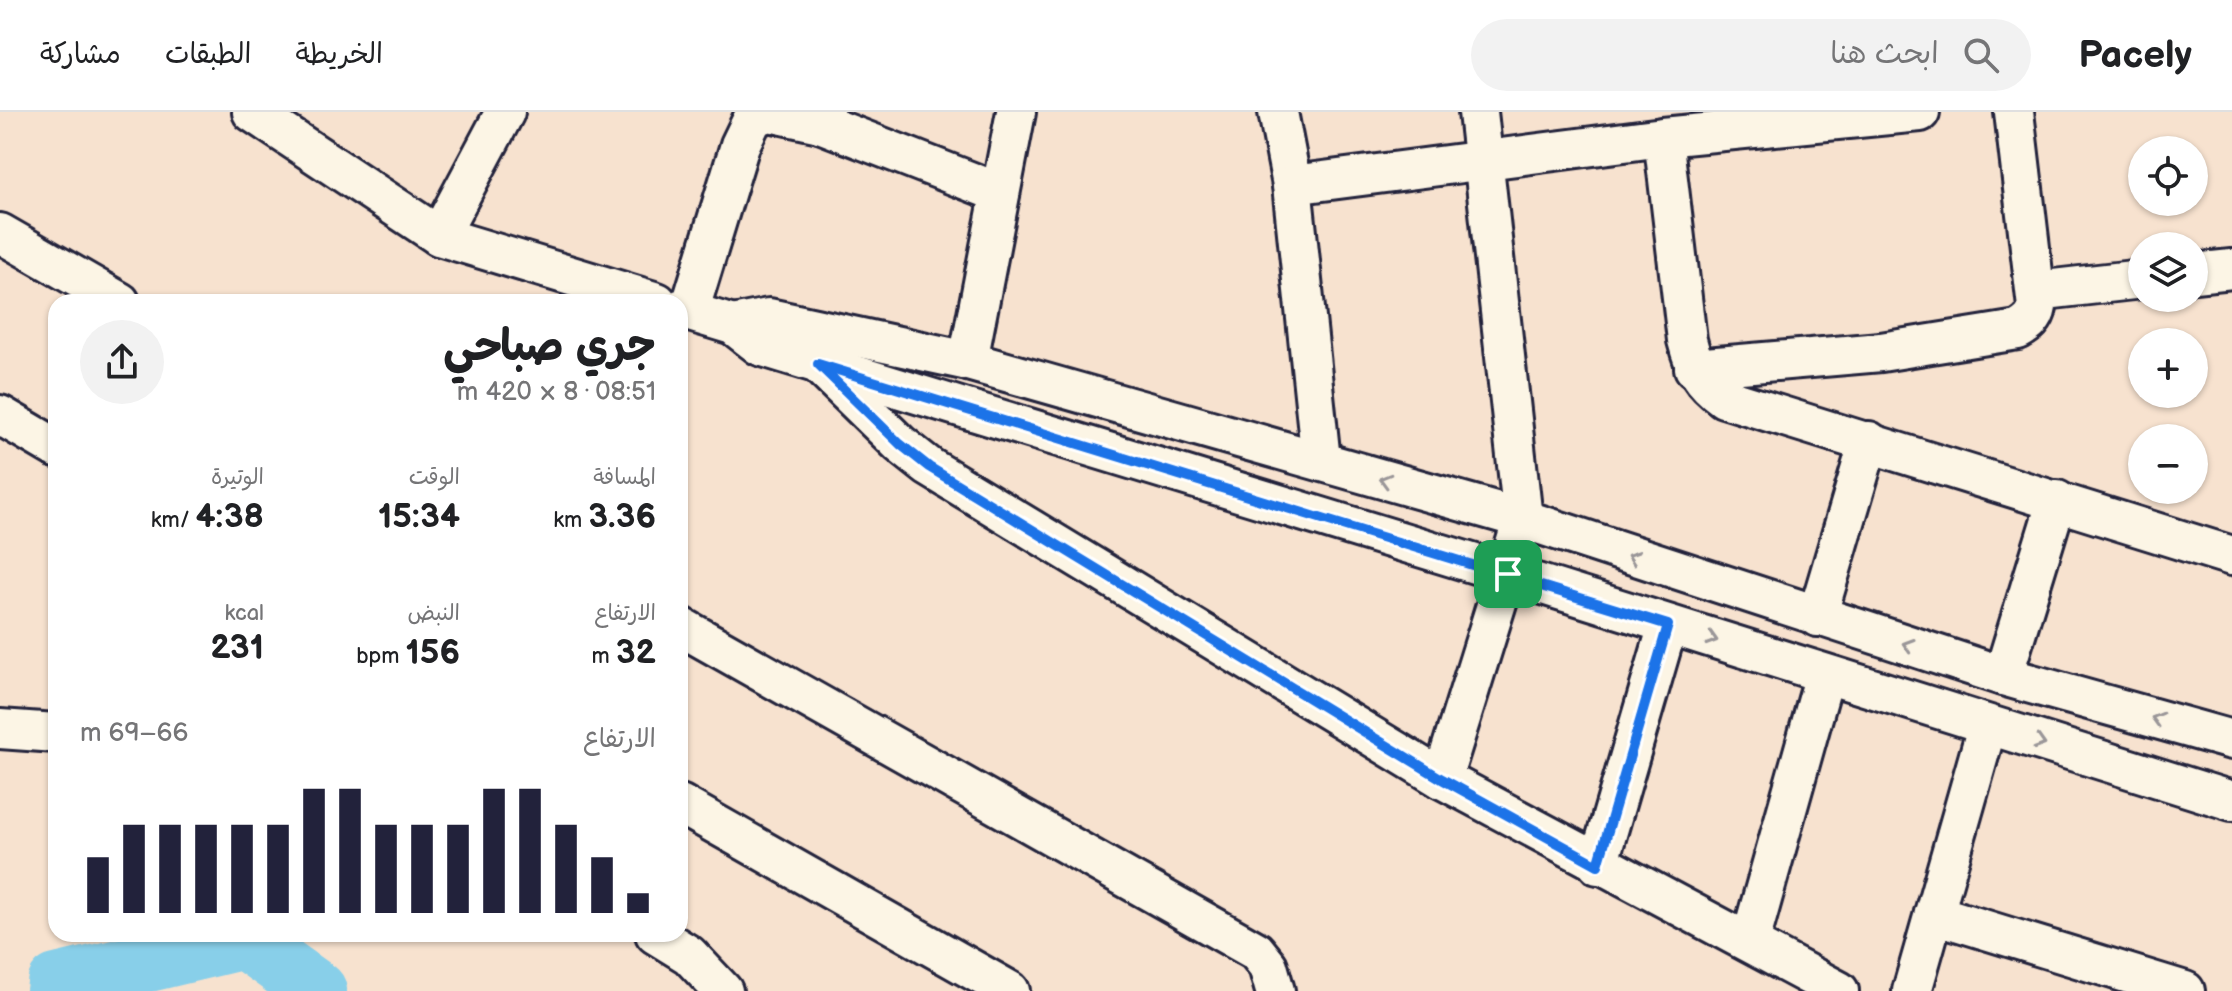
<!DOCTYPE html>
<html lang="ar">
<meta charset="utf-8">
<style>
:root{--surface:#fff;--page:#f2f2f2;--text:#202124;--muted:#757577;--line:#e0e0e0;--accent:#22223b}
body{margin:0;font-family:"Balsamiq Sans","Playpen Sans Arabic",sans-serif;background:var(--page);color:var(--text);direction:rtl;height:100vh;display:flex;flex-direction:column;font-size:30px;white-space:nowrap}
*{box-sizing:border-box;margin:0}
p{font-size:26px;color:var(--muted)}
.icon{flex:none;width:44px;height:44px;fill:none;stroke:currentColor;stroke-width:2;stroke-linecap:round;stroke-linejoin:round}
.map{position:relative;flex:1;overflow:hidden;direction:ltr}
.panel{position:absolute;left:48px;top:182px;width:640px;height:648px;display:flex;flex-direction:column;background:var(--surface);border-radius:24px;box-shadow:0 2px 6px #0004;direction:rtl}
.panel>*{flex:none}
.tools{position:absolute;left:2128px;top:24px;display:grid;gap:16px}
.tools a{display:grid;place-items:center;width:80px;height:80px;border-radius:50%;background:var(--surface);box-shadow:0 2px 6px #0004;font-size:40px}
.pin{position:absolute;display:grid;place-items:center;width:68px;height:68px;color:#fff;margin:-34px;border-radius:16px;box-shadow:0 4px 12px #0006}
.round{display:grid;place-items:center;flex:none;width:84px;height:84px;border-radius:42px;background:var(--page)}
.head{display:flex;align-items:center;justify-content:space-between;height:136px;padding:0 32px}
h1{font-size:44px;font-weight:700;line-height:60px}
.figures{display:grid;grid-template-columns:repeat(3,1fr);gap:12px;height:136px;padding:8px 32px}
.figures div{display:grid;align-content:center}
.figures b{font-size:34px;font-weight:700}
.figures small{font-size:22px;font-weight:400}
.figures p{font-size:22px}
.chart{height:224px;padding:16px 32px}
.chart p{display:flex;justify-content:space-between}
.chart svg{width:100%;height:144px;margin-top:8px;stroke:var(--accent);stroke-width:6}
header{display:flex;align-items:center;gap:48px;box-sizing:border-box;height:112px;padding:0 40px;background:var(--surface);border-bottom:2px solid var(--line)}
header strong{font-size:38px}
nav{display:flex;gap:44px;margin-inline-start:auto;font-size:28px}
.search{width:560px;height:72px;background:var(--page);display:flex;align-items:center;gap:20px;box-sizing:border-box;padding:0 28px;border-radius:44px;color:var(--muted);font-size:30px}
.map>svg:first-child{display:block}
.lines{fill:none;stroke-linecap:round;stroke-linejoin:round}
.river{stroke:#88cfe9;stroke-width:60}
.minor-casing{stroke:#22223b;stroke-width:44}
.minor{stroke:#fcf5e5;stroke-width:38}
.oneway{stroke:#9a9698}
.route-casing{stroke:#fff;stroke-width:16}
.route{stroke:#1a73e8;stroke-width:10}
</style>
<header>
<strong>Pacely</strong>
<div class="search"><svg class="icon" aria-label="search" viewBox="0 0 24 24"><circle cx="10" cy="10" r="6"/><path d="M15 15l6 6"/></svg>ابحث هنا</div>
<nav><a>الخريطة</a><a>الطبقات</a><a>مشاركة</a></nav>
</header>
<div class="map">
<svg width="2232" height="879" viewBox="0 0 2232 879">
<rect width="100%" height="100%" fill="#f7e2cf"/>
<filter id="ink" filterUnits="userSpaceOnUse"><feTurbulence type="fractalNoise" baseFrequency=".0125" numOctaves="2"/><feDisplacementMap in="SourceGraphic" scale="16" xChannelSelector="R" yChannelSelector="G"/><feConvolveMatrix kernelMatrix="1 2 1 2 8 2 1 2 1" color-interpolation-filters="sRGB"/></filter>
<g filter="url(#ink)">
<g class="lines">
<path class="river" d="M56,879L57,872L244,827L317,879"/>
<defs>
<g id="minor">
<path d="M252,0L439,124L657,190"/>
<path d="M824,0L820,11L1000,81"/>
<path d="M1278,0L1292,73L1321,349"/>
<path d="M1663,25L1687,228C1694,256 1701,269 1724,286L2232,444"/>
<path d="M1292,73L1663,25L1920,0"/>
<path d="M0,121L120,190"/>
<path d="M439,124L505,0"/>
<path d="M2194,161L2232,157"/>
<path d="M2036,179L2142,167"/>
<path d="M680,197L733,213L760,234L1508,462L2232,689"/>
<path d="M689,200L740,33L753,6L769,0L820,11"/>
<path d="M733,213L769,206L968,249L1523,407L2003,564L2232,628"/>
<path d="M968,249L1016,0"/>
<path d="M1694,256L1881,240L2018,218C2028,212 2035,207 2037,195L2014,0"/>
<path d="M823,257L900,332L929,355L1442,667L1839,879"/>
<path d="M0,303L56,336"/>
<path d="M1817,505L1869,329"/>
<path d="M680,514L1256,839L1268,854L1275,879"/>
<path d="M2003,564L2057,388"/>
<path d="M0,617L56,621"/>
<path d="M1442,667L1523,407L1478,0"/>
<path d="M680,692L1010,879"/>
<path d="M1598,753L1668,513"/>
<path d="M1934,802L2185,879"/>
<path d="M655,822L689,843L723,879"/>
<path d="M1750,830L1825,562"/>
<path d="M1912,879L1987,615"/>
</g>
</defs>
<use href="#minor" class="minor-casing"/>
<use href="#minor" class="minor"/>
</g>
<defs><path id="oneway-chevron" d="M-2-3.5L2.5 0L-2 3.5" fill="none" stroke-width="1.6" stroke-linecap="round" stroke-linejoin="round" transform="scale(2)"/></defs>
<g class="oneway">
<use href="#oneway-chevron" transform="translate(1385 368) rotate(-164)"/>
<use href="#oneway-chevron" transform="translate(1633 445) rotate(-161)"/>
<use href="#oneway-chevron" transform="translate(1712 527) rotate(17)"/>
<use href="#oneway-chevron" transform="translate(1908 533) rotate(-162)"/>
<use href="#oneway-chevron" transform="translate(2157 607) rotate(-164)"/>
<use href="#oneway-chevron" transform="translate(2040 631) rotate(17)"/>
</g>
</g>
<g class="lines" filter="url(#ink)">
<defs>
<path id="route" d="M818,252L1668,513L1598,753L1442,667L929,355L900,332Z"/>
</defs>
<use href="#route" class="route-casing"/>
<use href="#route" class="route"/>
</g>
</svg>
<div class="tools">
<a><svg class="icon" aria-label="locate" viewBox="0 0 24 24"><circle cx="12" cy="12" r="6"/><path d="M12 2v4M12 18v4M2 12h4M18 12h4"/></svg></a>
<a><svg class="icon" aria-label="layers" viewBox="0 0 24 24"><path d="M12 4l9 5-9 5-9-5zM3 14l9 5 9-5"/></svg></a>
<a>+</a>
<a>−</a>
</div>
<div class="pin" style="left:1508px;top:462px;background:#1e9e55"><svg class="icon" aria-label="arrive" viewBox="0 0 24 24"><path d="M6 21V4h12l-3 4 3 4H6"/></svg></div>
<section class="panel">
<div class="head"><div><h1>جري صباحي</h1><p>08:51 · 8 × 420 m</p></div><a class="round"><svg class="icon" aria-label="share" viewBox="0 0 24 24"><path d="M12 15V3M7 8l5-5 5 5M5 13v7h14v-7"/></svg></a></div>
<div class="figures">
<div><p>المسافة</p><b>3.36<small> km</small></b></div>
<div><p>الوقت</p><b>15:34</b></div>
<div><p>الوتيرة</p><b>4:38<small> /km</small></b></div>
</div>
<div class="figures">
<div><p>الارتفاع</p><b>32<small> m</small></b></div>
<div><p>النبض</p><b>156<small> bpm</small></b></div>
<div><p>kcal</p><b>231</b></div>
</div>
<div class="chart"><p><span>الارتفاع</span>66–69 m</p>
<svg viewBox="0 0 160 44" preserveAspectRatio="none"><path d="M5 44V27M15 44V17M25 44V17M35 44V17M45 44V17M55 44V17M65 44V6M75 44V6M85 44V17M95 44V17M105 44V17M115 44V6M125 44V6M135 44V17M145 44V27M155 44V38"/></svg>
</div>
</section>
</div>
